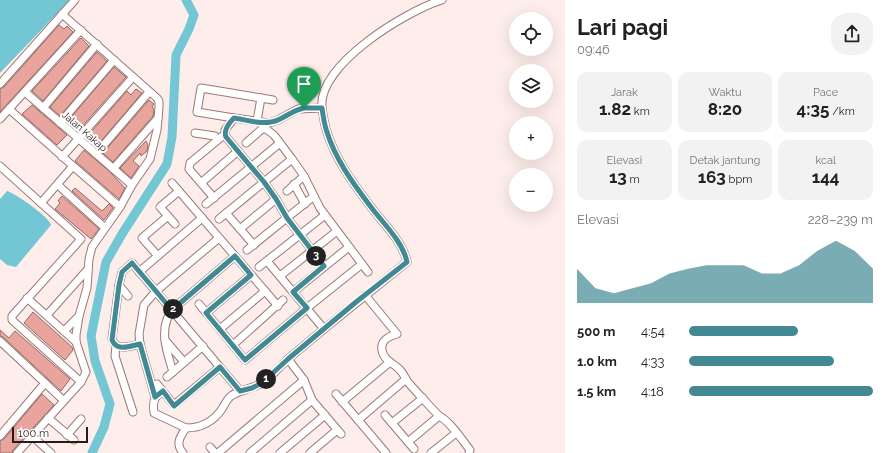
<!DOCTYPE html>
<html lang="id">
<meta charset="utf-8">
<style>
:root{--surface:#fff;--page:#f2f2f2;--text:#202124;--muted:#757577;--accent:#438993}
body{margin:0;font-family:Raleway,sans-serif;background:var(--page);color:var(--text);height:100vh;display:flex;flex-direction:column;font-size:15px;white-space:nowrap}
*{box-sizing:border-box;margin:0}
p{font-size:13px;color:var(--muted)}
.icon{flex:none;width:22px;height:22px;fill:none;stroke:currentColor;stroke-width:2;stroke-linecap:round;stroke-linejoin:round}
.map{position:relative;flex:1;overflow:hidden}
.panel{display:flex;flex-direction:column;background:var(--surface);width:320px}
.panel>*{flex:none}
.controls{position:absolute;left:509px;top:12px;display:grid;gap:8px}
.controls a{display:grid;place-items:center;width:44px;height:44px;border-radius:50%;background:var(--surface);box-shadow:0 4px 16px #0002;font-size:20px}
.scale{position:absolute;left:12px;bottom:10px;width:76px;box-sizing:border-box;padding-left:4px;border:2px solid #281a19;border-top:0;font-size:11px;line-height:14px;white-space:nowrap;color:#281a19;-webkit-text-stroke:3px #fff;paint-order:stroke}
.pin{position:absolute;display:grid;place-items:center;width:34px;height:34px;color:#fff;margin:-41px -17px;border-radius:50% 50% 50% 0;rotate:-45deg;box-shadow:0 0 4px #0007}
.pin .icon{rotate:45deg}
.km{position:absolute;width:20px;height:20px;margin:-10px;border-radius:50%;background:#222;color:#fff;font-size:11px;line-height:20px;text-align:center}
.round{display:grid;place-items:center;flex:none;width:42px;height:42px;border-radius:16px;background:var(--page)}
.headline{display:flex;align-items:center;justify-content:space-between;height:68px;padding:0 12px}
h1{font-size:22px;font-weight:700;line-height:30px}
.metrics{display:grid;grid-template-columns:repeat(3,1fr);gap:6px;height:68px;padding:4px 12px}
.metrics div{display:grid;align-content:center;border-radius:10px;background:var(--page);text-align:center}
.metrics b{font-size:17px;font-weight:700}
.metrics small{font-size:11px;font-weight:400}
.metrics p{font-size:11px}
.chart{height:112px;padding:8px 12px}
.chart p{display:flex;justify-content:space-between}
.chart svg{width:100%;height:72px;margin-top:4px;fill:var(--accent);opacity:.7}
ul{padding:0 12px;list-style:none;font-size:13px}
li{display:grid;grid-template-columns:64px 48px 1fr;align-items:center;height:30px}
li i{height:10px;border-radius:5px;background:var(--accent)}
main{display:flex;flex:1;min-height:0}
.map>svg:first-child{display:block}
.water{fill:#73c6d3}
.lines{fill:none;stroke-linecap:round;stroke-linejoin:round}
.river{stroke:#73c6d3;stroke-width:9}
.building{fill:#e9a49d;stroke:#906e6a}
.minor-casing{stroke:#9c7975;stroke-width:9}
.minor{stroke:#fff;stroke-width:7}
.route-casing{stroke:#fff;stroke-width:8}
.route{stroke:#438993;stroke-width:5}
.labels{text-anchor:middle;stroke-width:4;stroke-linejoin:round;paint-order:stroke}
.street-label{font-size:10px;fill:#281a19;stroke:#fff}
</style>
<main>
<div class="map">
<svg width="565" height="453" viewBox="0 0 565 453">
<rect width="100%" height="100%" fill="#fdedeb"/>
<g class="water">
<path d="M0,0H70L0,73Z"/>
<path d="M7,191C15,193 49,217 51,225L16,267L7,265L0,259V199Z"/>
</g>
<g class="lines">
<path class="river" d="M92,453L104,427L110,404L95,361L91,336L106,262L122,234L167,164L172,137L176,55L189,29L194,15L186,0"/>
</g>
<g class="building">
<path d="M59,25L64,29L67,26L73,32L0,112V89L4,87Z"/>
<path d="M81,38L89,46L43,101L32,91Z"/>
<path d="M97,52L107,61L60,116L50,107Z"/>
<path d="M114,67L126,77L78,131L67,122Z"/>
<path d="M136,89L142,93L96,147L86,138L127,91L131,95Z"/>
<path d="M149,100L154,104L152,107L154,109L153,116L113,162L103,153Z"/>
<path d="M32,105L67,135L57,145L22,114Z"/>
<path d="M146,141L148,145L147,151L141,156L140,153L133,161L139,166L131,178L120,168Z"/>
<path d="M84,150L109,171L125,188L119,199L75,161Z"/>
<path d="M75,188L102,211L109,204L113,208L104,220L72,191Z"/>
<path d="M62,196L99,229L91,239L55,209L60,203L58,201Z"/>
<path d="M33,312L72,347L73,350L65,360L24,323Z"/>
<path d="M0,330L9,338L15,331L70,379L61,391L3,337L0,336Z"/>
<path d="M42,394L54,405L13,450L12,453H0V441L4,439Z"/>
</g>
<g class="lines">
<defs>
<g id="minor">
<path d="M62,14L157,98L159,101V107L157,130L150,159L132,185L120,207L92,247L89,259L87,288L79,316L76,335V342L86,372L81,382"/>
<path d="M0,84L75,0"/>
<path d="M25,92L132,185"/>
<path d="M43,108L97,44"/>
<path d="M322,108C323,115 324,122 326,129C335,160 355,186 374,211C386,226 403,243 407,262L324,329"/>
<path d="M9,109L81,30"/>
<path d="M234,118L197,112L201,88L273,100"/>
<path d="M0,119L9,109L73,166L41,203"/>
<path d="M257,121L261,98"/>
<path d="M60,123L114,60"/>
<path d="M195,133L215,136L217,140"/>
<path d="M246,143L262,129H266L274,135L292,159L304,176L320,208L368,272"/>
<path d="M96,154L149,92"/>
<path d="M62,157L133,77"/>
<path d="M0,166L81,239L12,316V320L81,382L17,453"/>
<path d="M73,166L120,207"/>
<path d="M113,169L158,118"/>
<path d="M172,183L278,306"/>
<path d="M201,183L238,151"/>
<path d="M294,184L305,204"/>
<path d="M58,185L105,228"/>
<path d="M287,191L304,176"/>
<path d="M214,198L189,169L190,163L225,134"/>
<path d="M206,204L280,143"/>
<path d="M226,213L254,245"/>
<path d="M219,219L292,159"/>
<path d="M175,224L160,207L179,191"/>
<path d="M240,229L276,199"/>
<path d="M247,250L314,196"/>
<path d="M158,256L142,238L168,216"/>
<path d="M267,261L324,329L288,359L304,380L312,400L341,434"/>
<path d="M324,266L287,218L276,199L264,182L226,137L225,130L234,118L269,123L278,120L298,109L322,108C317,65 406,11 442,0"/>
<path d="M259,267L325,215"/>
<path d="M139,272L202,218"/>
<path d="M280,276L337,231"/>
<path d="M119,285L112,339C117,352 130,346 140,344"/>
<path d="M293,292L349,247"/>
<path d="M365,295L397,334C389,336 380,341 382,350C383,359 392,363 398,368C403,372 404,376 407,381C417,393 428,404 439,416C450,421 462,440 470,450L469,453"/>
<path d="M128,296L119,285L122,272L132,263L240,391"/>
<path d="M27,298L76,342"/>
<path d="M199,304L245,360L307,308L362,264"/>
<path d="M206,313L251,275"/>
<path d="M47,315L88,269"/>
<path d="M220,329L265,291"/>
<path d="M64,331L79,316"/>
<path d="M165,340L184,362"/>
<path d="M0,341L45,383L0,436"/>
<path d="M233,345L283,300"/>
<path d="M116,346L115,356L133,412"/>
<path d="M173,372C167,352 158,329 172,310L235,256"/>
<path d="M167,377L203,346"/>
<path d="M45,383L63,400"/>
<path d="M157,384L174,405L220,367"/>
<path d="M336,394L386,453"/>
<path d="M158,395C153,399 153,407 154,413L186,428"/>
<path d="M155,397L140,344L139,334L144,305L156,291L219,238"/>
<path d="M342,402L390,362"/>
<path d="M385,415L414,449"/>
<path d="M48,418L74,440"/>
<path d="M358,420L406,379"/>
<path d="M392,423L423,398"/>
<path d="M67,435L81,419"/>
<path d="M32,436L51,453"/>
<path d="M408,442L439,416"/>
<path d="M210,447L215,453"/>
<path d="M183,453C175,444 180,437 186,428C201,428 213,422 222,409C225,404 227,399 231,396C240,390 251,389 260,384C271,378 279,367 288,359"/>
<path d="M218,453L304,380"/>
<path d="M250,453L312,400"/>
<path d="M280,453L325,415"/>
<path d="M310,453L337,430"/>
<path d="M431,453L456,433"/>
</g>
</defs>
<use href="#minor" class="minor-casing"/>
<use href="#minor" class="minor"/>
</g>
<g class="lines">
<defs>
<path id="route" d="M304,108H322C323,115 324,122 326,129C335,160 355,186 374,211C386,226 403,243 407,262L356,302L288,359L262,383L252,388L240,391L220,367L174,406L163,391L155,397L140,344C130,346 117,352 112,340L119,285L122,272L132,263L172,310L235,256L251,275L206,313L245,360L307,308L293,292L324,266L287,218L276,199L264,182L226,137C223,130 229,123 234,118C247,120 265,126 278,120C287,116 294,110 304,108Z"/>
</defs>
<use href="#route" class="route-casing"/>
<use href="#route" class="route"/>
</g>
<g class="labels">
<g class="street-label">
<text transform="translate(85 131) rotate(41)" y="4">Jalan Kakap</text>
</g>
</g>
</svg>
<div class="controls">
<a><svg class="icon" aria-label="locate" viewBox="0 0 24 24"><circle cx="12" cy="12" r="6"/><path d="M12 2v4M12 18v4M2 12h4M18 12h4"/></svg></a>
<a><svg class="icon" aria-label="layers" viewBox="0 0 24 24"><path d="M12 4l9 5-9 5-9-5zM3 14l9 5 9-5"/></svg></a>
<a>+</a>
<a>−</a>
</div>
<div class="scale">100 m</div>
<div class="pin" style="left:304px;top:108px;background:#1e9e55"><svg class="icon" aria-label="arrive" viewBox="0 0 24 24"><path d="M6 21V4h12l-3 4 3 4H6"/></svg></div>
<b class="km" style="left:266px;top:379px">1</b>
<b class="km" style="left:173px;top:309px">2</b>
<b class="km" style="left:316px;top:256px">3</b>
</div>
<section class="panel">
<div class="headline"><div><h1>Lari pagi</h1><p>09:46</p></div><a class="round"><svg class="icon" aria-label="share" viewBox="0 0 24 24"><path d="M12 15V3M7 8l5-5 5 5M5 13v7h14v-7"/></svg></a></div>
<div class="metrics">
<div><p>Jarak</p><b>1.82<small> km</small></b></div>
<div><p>Waktu</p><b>8:20</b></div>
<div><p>Pace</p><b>4:35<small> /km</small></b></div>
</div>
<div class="metrics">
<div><p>Elevasi</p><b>13<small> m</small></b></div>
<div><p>Detak jantung</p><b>163<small> bpm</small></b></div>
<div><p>kcal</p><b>144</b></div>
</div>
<div class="chart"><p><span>Elevasi</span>228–239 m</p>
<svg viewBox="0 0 160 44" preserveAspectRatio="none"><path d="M0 44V23L10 35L20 38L30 35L40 32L50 26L60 23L70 21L80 21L90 21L100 26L110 26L120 21L130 12L140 6L150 12L160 23V44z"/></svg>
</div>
<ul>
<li><b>500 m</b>4:54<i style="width:59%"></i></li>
<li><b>1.0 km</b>4:33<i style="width:79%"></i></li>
<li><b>1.5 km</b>4:18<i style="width:100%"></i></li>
</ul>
</section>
</main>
